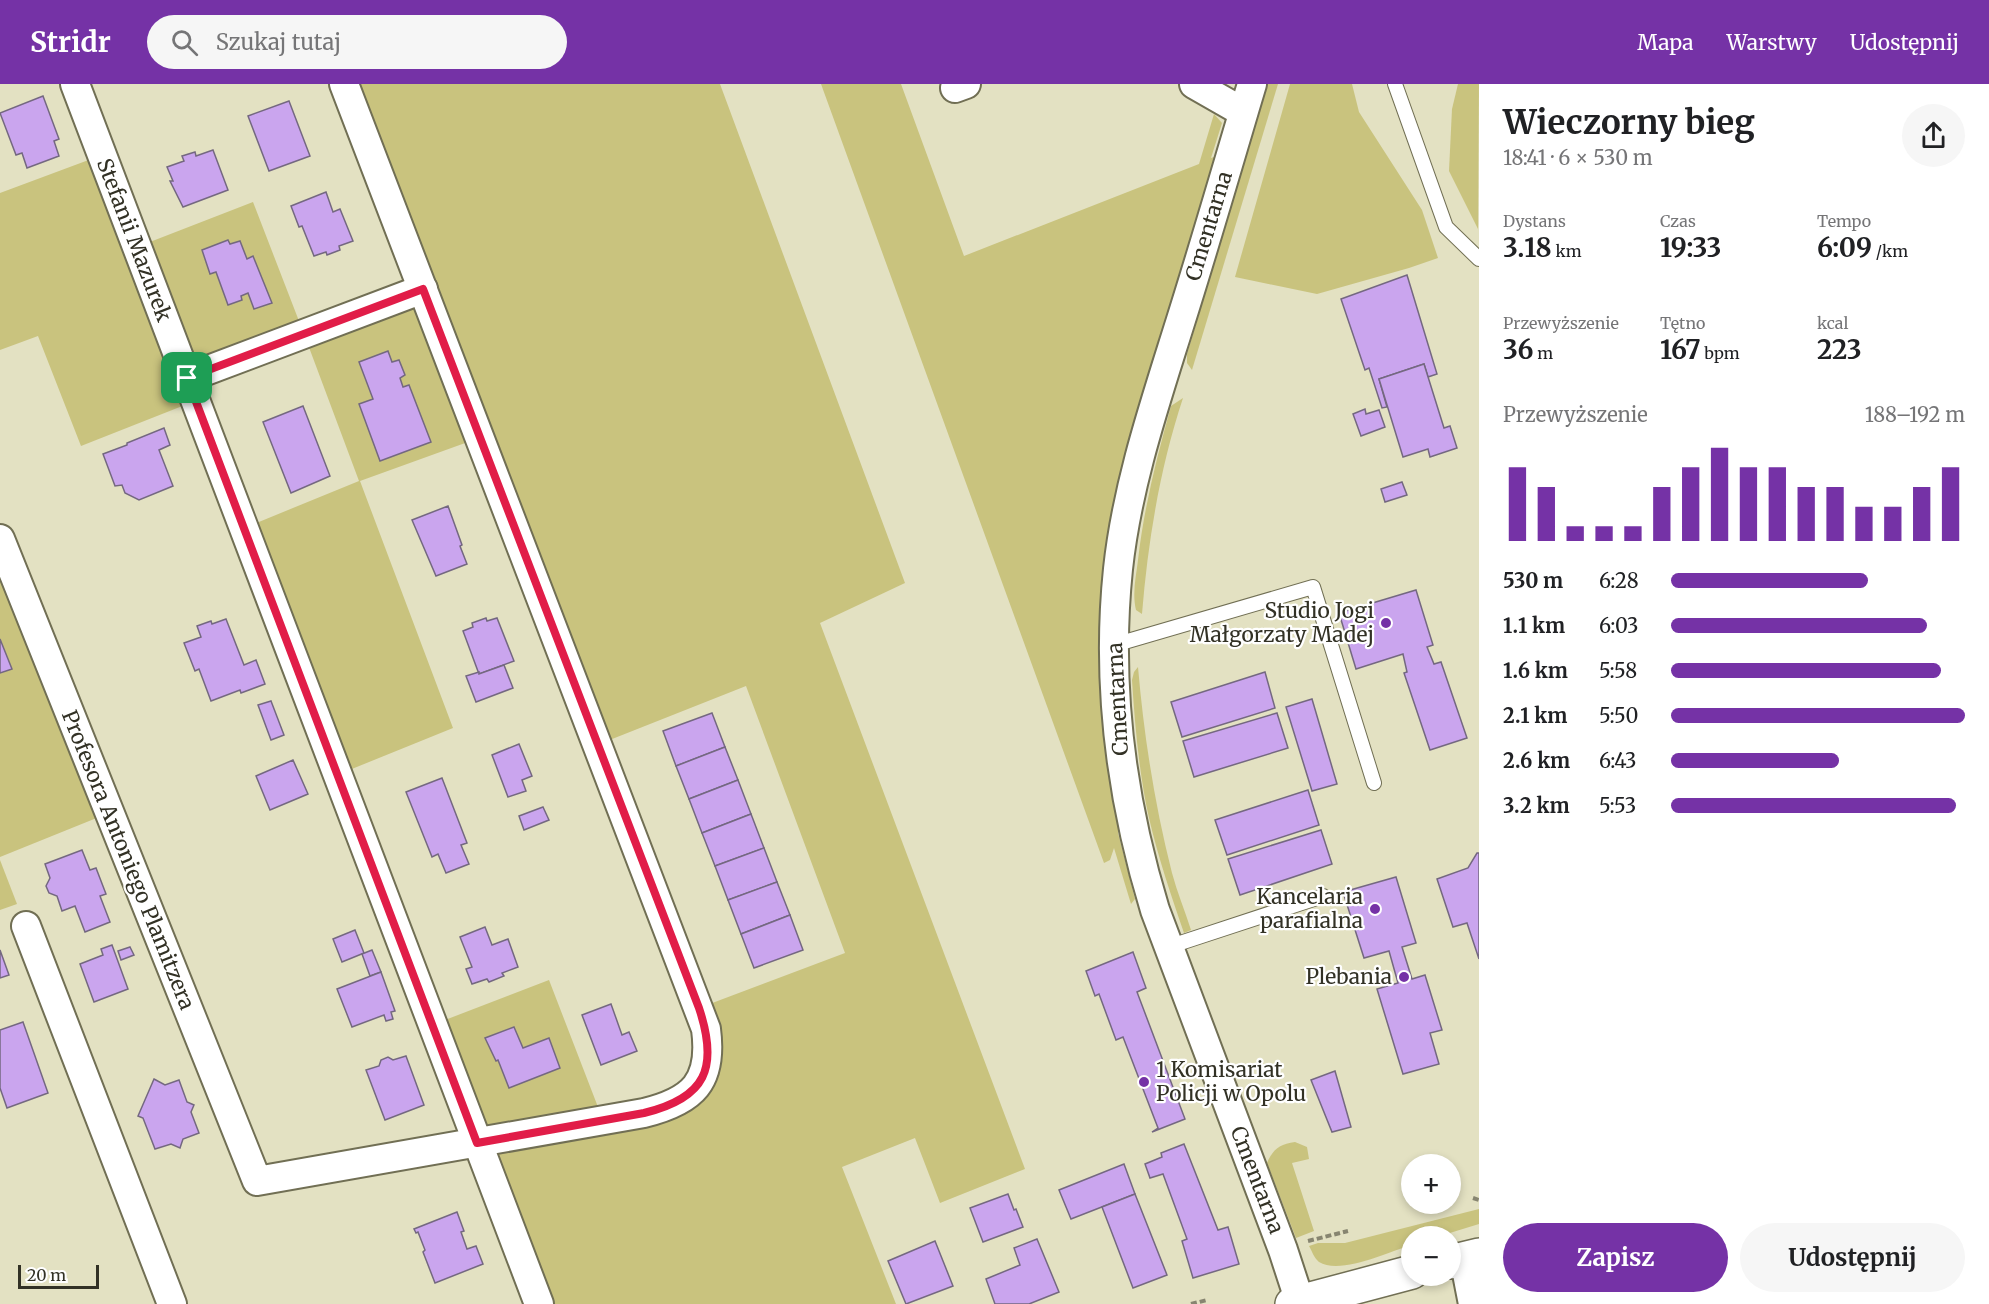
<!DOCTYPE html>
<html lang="pl">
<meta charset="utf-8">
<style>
:root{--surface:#fff;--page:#f6f6f6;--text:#202124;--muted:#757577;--accent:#7532a6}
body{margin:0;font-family:Merriweather,serif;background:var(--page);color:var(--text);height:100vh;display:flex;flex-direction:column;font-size:22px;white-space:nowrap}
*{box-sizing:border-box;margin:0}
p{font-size:20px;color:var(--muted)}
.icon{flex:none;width:33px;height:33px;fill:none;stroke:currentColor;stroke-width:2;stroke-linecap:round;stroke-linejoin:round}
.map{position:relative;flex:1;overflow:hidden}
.drawer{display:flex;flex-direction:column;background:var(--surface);width:510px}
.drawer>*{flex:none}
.buttons{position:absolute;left:1401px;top:1070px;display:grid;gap:12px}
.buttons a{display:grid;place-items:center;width:60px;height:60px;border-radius:50%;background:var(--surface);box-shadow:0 3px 9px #0003;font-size:30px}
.scale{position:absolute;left:18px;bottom:15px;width:81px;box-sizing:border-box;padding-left:6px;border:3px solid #323125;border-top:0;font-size:16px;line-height:21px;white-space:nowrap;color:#323125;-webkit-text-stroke:4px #fff;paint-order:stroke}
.pin{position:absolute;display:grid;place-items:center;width:51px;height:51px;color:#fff;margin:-26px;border-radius:12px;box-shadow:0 3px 9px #0006}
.round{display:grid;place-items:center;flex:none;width:63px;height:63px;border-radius:32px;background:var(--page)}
.overview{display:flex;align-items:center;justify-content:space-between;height:102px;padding:0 24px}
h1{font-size:33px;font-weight:700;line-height:45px}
.metrics{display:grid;grid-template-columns:repeat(3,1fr);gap:9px;height:102px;padding:6px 24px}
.metrics div{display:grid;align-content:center}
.metrics b{font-size:26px;font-weight:700}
.metrics small{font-size:16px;font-weight:400}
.metrics p{font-size:16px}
.chart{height:168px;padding:12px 24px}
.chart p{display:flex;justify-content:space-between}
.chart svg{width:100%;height:108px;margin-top:6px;stroke:var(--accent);stroke-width:6}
.button{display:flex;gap:12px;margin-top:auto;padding:12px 24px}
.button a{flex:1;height:69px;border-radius:36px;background:var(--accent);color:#fff;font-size:24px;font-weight:700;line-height:69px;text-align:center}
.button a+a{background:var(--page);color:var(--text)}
ul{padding:0 24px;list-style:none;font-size:20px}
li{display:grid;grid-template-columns:96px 72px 1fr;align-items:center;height:45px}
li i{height:15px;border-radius:8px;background:var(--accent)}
header{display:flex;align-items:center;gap:36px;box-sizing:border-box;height:84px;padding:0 30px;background:var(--accent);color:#fff}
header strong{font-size:28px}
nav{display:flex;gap:33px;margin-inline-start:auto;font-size:21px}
.search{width:420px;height:54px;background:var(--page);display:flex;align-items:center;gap:15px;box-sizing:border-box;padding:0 21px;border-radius:33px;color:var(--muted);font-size:22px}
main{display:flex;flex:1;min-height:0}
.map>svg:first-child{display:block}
.green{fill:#c9c37e}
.building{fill:#caa5ee;stroke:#746880;stroke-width:1.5}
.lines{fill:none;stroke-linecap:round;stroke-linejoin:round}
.service-casing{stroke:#716f54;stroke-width:16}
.minor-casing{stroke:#716f54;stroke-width:32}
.secondary-casing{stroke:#716f54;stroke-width:36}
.path{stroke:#878570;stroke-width:4;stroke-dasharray:6 3;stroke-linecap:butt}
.service{stroke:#fff;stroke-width:14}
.minor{stroke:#fff;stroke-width:28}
.secondary{stroke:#fff;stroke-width:33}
.route-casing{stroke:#fff;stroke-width:12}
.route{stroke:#e11d48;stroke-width:8}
.poi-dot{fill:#7532a6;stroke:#fff;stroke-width:2}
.labels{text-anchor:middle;stroke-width:4.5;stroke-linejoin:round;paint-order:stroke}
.street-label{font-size:21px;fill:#323125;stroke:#fff}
.poi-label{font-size:21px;fill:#323125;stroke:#fff;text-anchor:end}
</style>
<header>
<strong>Stridr</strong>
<div class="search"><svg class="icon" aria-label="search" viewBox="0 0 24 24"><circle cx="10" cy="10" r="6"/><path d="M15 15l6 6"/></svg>Szukaj tutaj</div>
<nav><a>Mapa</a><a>Warstwy</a><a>Udostępnij</a></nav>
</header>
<main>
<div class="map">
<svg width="1479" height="1220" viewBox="0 0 1479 1220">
<rect width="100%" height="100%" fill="#e3e1c2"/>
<g class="green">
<path d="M344,0H720L905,499L820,539L1025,1085L940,1119L915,1054L842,1083L896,1220H539L432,941L549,896L603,1036L696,1004L699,924L845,869L746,602L597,661L479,354L360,397L453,644L337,691L244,444L359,397L304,250L187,294L195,317L81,362L38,252L0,266V109L102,71L137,163L253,118L304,250L422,205Z"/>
<path d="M821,0H901L964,172L1199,80L1214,30L1222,39L1211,74L1231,67L1122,455L1127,718L1118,749L1135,815L1131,820L1114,764L1110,776L1104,779Z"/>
<path d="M1268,0H1278L1192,286L1187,279V270Z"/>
<path d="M1290,0H1352L1359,28L1422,126L1438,174L1409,184L1317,210L1235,193Z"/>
<path d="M1458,0H1479L1478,145L1449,87L1452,25Z"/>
<path d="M1183,314C1160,384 1148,456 1142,530L1136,526C1132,509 1136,493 1138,476C1144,423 1157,373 1171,322Z"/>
<path d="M0,455L109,729L0,773Z"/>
<path d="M1138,583C1144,653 1155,722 1172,789C1177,808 1185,827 1191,846L1184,849C1171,811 1158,773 1149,734C1139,689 1135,642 1132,596L1134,588Z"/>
<path d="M0,776L17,820L0,826Z"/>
<path d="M1295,1058L1307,1063L1309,1075L1292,1079L1314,1147L1296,1154L1267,1079C1273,1065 1280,1060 1295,1058Z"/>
<path d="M1479,1125V1140L1440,1152H1412L1411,1161C1389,1168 1340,1191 1319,1178C1314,1174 1312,1167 1309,1162L1318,1159H1345Z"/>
</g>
<g class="building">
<path d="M43,12L59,55L54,57L59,72L27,84L22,69L16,71L0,29Z"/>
<path d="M289,17L310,72L269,87L248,32Z"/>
<path d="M213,66L228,106L183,123L170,97H173L167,83L184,77L182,72L195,68L196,72Z"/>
<path d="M326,108L333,128L340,125L353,157L339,162L340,166L327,171L326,168L314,172L302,142L299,143L291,122Z"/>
<path d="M228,156L230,160L240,157L247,175L253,172L272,219L254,225L248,209L241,212L242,216L228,221L216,188L210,190L202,166Z"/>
<path d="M1407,191L1437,290L1428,293L1424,280L1379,295L1387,323L1382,324L1369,284L1365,286L1341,215Z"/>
<path d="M388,267L392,278L399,276L405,291L400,294L403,303L409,301L431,358L380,377L359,320L373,315L359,278Z"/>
<path d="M1424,280L1444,344L1450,342L1457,364L1430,373L1428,365L1403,373L1379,295Z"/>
<path d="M303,322L330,392L291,409L263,338Z"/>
<path d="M1365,325L1366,330L1379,326L1385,343L1361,352L1353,330Z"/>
<path d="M164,344L170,361L159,366L173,402L139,416L125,409L122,401L115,402L103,370L127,361V359Z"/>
<path d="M1402,398L1407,411L1385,418L1381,405Z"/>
<path d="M448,422L462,461L460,462L467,480L436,492L412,436Z"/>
<path d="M1416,506L1433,561L1427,563L1434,580L1441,578L1467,654L1430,666L1404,589L1407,588L1403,570L1356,585L1339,529Z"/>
<path d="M486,534L487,537L497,534L514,577L479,590L463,547L473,543L472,539Z"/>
<path d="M226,535L244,581L256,576L265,600L241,609L240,606L211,617L199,585L195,587L184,559L201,553L197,542L211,537L212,540Z"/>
<path d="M0,555L12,585L0,589Z"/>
<path d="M504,581L513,604L476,618L466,592L479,588V590Z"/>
<path d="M1265,588L1275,624L1182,653L1171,618Z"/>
<path d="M1312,615L1337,700L1312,707L1286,623Z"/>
<path d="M271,617L284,651L271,656L258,621Z"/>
<path d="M712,629L725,663L676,682L663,647Z"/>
<path d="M1277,629L1288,664L1194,693L1183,657Z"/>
<path d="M519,660L532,692L522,696L526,707L508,713L492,671Z"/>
<path d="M725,663L738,696L689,715L676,682Z"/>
<path d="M293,676L308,710L270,726L256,692Z"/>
<path d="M442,694L467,759L461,761L469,780L446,789L438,770L432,773L406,708Z"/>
<path d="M738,696L751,730L702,749L689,715Z"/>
<path d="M1308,706L1319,741L1227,771L1215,736Z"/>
<path d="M543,723L549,736L524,746L519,732Z"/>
<path d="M751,730L764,764L715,782L702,749Z"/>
<path d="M1321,746L1332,780L1240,811L1228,775Z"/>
<path d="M764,764L777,798L728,816L715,782Z"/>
<path d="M82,766L90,786L96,784L106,810L100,812L110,838L85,848L75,822L62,827L57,812L49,809L46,802L50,794L45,780Z"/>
<path d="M1477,769H1479V875L1467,839L1453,843L1437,795L1468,784Z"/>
<path d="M1396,793L1416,859L1402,863L1412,895L1425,891L1442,946L1430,949L1439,980L1403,990L1377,905L1398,899L1389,867L1364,874L1343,808Z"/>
<path d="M777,798L790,831L741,850L728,816Z"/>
<path d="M790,831L803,866L754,884L741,850Z"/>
<path d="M485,843L492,861L508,855L518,883L502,889L504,892L489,898L487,895L472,900L466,885L472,883L460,853Z"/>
<path d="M355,846L364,869L342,878L333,855Z"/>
<path d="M112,861L128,905L94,918L80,880L103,871L101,865Z"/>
<path d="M130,863L134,871L121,876L118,867Z"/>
<path d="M0,866L9,891L0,894Z"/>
<path d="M372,866L381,888L370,892L362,870Z"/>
<path d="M1133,868L1146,904L1137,908L1185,1035L1152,1048L1158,1044L1123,953L1116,956L1099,910L1095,912L1086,887Z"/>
<path d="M381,888L395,927L391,928L393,935L386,937L384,931L352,943L337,905Z"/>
<path d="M611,920L622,951L629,948L637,967L601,981L582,931Z"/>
<path d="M23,938L48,1009L7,1024L0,1004V946Z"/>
<path d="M514,943L523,964L549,954L560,984L509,1004L498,976L496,977L485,954Z"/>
<path d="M406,972L424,1021L385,1036L366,986L379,982L381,976L388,973L393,976Z"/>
<path d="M1335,987L1351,1043L1332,1048L1311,996Z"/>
<path d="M154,995L165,1001L179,996L187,1018L194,1021L191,1028L199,1049L183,1055L180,1064L171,1060L155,1065L143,1034L138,1032Z"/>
<path d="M1184,1060L1218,1146L1228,1143L1239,1180L1193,1194L1182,1157L1187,1155L1163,1090L1150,1094L1145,1080L1162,1073L1161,1069Z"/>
<path d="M1124,1080L1135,1110L1071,1135L1059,1106Z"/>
<path d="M1008,1110L1014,1126L1016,1125L1023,1143L983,1158L970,1124Z"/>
<path d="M1135,1110L1167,1191L1133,1204L1102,1123Z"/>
<path d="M457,1128L464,1147L461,1148L467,1165L476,1162L483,1180L435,1199L423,1168L425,1166L418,1148L416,1149L414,1145Z"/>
<path d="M1037,1155L1059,1208L1029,1220H995L986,1195L1020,1181L1014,1164Z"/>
<path d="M935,1157L953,1202L906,1220L888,1177Z"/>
</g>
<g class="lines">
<defs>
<g id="service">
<path d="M1395,0L1446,143L1479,175"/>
<path d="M1114,561L1313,503L1374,699"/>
<path d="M1168,863L1323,812"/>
</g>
<g id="minor">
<path d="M75,0L539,1220"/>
<path d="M1194,0L1243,28"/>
<path d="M1252,0C1228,80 1205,160 1180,239C1155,319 1127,401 1118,485C1106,601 1121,715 1155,826L1283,1166L1300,1218"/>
<path d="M955,4L966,0"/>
<path d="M187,294L423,205"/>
<path d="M0,455L257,1097L644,1029C693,1017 713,998 706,945L344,0"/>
<path d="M26,842L172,1220"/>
<path d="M1464,1174L1473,1220"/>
</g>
<g id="secondary">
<path d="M1450,1178L1479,1171"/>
<path d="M1292,1220L1412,1188"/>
</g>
</defs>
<use href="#service" class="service-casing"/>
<use href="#minor" class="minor-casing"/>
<use href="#secondary" class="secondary-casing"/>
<g class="path">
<path d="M1473,1114L1479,1116"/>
<path d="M1308,1157L1348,1147"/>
<path d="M1191,1220L1207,1216"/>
</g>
<use href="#service" class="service"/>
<use href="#minor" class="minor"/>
<use href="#secondary" class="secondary"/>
</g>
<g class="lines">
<defs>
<path id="route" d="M423,205L699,924C719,984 706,1014 644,1029L477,1059L187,294Z"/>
</defs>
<use href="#route" class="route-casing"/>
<use href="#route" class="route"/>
</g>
<g class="poi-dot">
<circle cx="1386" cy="539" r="6"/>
<circle cx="1375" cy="825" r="6"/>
<circle cx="1404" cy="893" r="6"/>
<circle cx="1144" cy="998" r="6"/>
</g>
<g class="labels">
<g class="street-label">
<text transform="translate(1209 142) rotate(-73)" y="7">Cmentarna</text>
<text transform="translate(134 156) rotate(69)" y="7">Stefanii Mazurek</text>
<text transform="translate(1118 615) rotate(-93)" y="7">Cmentarna</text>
<text transform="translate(128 776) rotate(68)" y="7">Profesora Antoniego Plamitzera</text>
<text transform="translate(1257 1096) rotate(69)" y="7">Cmentarna</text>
</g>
<g class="poi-label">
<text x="1374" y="534">Studio Jogi<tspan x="1374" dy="24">Małgorzaty Madej</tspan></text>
<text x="1363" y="820">Kancelaria<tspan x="1363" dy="24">parafialna</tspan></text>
<text x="1392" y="900">Plebania</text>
<text x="1156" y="993" text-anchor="start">1 Komisariat<tspan x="1156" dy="24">Policji w Opolu</tspan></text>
</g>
</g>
</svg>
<div class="buttons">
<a>+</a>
<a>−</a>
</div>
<div class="scale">20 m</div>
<div class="pin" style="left:187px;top:294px;background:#1e9e55"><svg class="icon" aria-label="arrive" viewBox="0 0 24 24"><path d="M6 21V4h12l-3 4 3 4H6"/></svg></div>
</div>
<section class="drawer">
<div class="overview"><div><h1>Wieczorny bieg</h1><p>18:41 · 6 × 530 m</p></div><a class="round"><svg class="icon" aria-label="share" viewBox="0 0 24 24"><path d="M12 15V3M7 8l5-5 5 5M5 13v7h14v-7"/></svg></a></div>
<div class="metrics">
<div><p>Dystans</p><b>3.18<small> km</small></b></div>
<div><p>Czas</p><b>19:33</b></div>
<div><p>Tempo</p><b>6:09<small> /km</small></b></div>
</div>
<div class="metrics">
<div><p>Przewyższenie</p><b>36<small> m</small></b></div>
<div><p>Tętno</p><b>167<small> bpm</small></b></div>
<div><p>kcal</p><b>223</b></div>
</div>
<div class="chart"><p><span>Przewyższenie</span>188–192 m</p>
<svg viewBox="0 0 160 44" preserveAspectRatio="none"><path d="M5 44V14M15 44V22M25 44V38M35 44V38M45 44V38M55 44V22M65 44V14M75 44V6M85 44V14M95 44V14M105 44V22M115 44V22M125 44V30M135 44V30M145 44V22M155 44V14"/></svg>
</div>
<ul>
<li><b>530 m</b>6:28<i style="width:67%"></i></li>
<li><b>1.1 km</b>6:03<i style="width:87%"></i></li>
<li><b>1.6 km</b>5:58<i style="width:92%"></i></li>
<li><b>2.1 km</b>5:50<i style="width:100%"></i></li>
<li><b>2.6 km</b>6:43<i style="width:57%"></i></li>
<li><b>3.2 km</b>5:53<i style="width:97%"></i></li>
</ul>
<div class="button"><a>Zapisz</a><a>Udostępnij</a></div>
</section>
</main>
